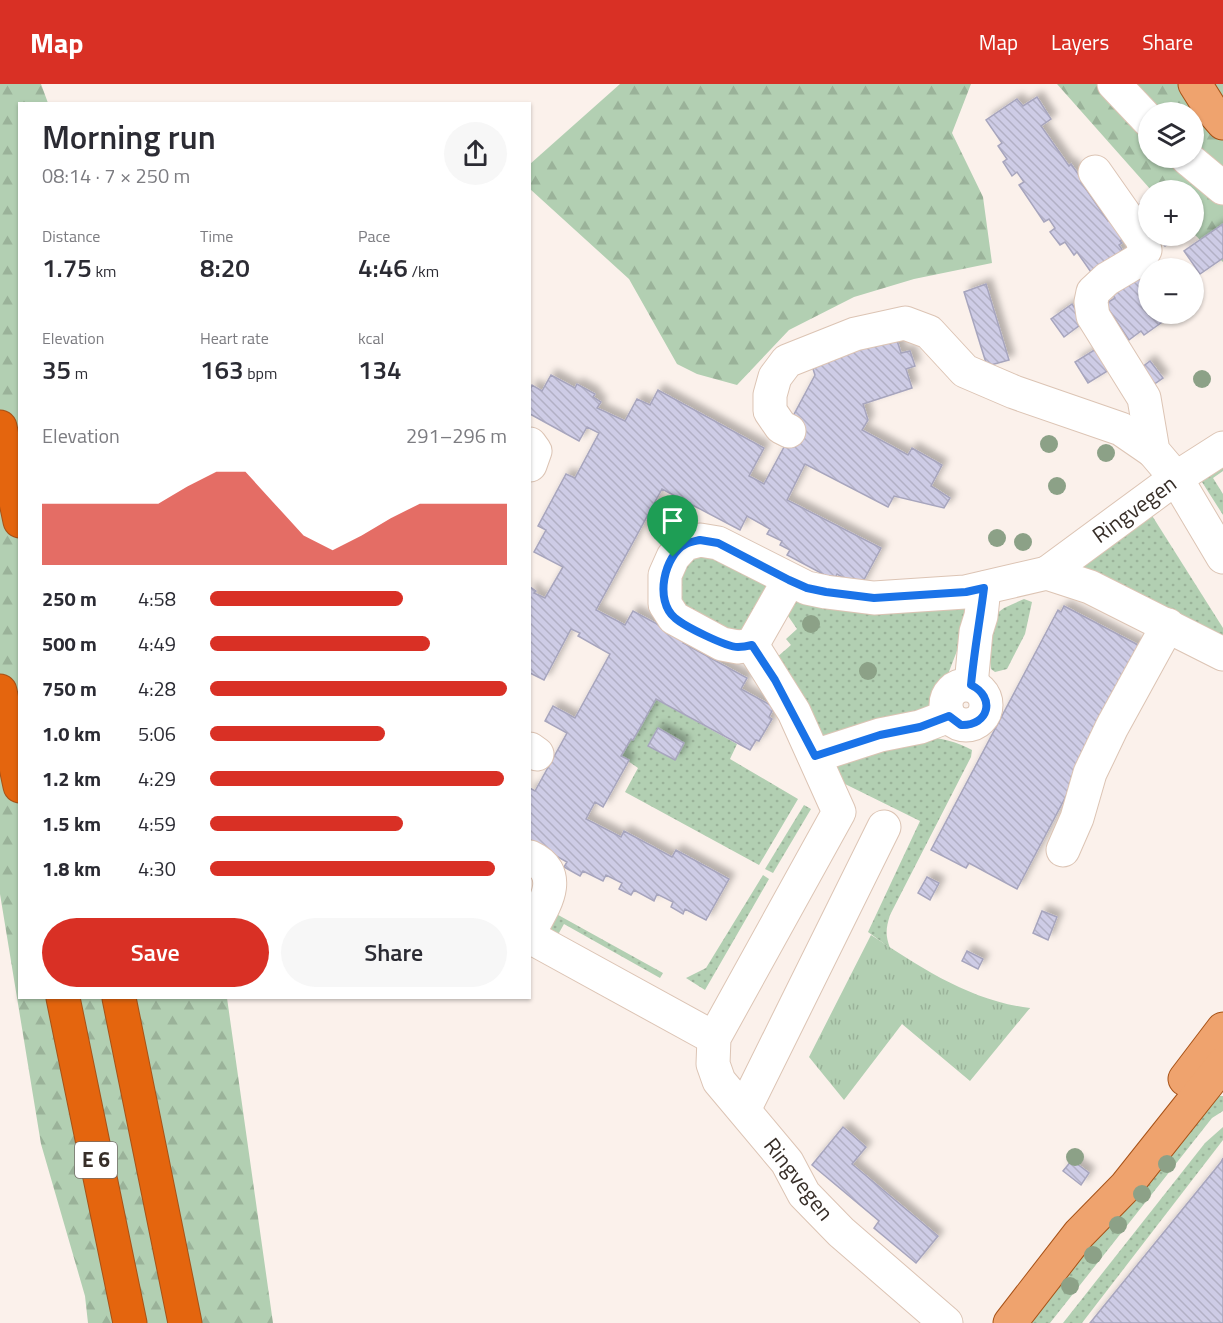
<!DOCTYPE html>
<meta charset="utf-8">
<style>
:root{--surface:#fff;--page:#f7f7f7;--text:#2b2b33;--muted:#7c7c81;--accent:#d93025}
body{margin:0;font-family:"Titillium Web",sans-serif;background:var(--page);color:var(--text);height:100vh;display:flex;flex-direction:column;font-size:22px;white-space:nowrap}
*{box-sizing:border-box;margin:0}
p{font-size:20px;color:var(--muted)}
.icon{flex:none;width:33px;height:33px;fill:none;stroke:currentColor;stroke-width:2;stroke-linecap:round;stroke-linejoin:round}
.map{position:relative;flex:1;overflow:hidden}
.side{position:absolute;left:18px;top:18px;width:513px;height:897px;display:flex;flex-direction:column;background:var(--surface);border-radius:0px;box-shadow:0 2px 4px #0004}
.side>*{flex:none}
.fabs{position:absolute;left:1138px;top:18px;display:grid;gap:12px}
.fabs a{display:grid;place-items:center;width:66px;height:66px;border-radius:50%;background:var(--surface);box-shadow:0 2px 4px #0004;font-size:30px}
.pin{position:absolute;display:grid;place-items:center;width:51px;height:51px;color:#fff;margin:-62px -26px;border-radius:50% 50% 50% 0;rotate:-45deg;box-shadow:0 0 6px #0007}
.pin .icon{rotate:45deg}
.round{display:grid;place-items:center;flex:none;width:63px;height:63px;border-radius:32px;background:var(--page)}
.head{display:flex;align-items:center;justify-content:space-between;height:102px;padding:0 24px}
h1{font-size:33px;font-weight:600;line-height:45px}
.metrics{display:grid;grid-template-columns:repeat(3,1fr);gap:9px;height:102px;padding:6px 24px}
.metrics div{display:grid;align-content:center}
.metrics b{font-size:26px;font-weight:600}
.metrics small{font-size:16px;font-weight:400}
.metrics p{font-size:16px}
.chart{height:168px;padding:12px 24px}
.chart p{display:flex;justify-content:space-between}
.chart svg{width:100%;height:108px;margin-top:6px;fill:var(--accent);opacity:.7}
.cta{display:flex;gap:12px;margin-top:auto;padding:12px 24px}
.cta a{flex:1;height:69px;border-radius:36px;background:var(--accent);color:#fff;font-size:24px;font-weight:600;line-height:69px;text-align:center}
.cta a+a{background:var(--page);color:var(--text)}
ul{padding:0 24px;list-style:none;font-size:20px}
li{display:grid;grid-template-columns:96px 72px 1fr;align-items:center;height:45px}
li i{height:15px;border-radius:8px;background:var(--accent)}
header{display:flex;align-items:center;gap:36px;box-sizing:border-box;height:84px;padding:0 30px;background:var(--accent);color:#fff}
header strong{font-size:28px}
nav{display:flex;gap:33px;margin-inline-start:auto;font-size:21px}
.map>svg:first-child{display:block}
.grass{fill:url(#grass-dots);fill-rule:evenodd}
.forest{fill:url(#forest-firs);fill-rule:evenodd}
.park{fill:url(#park-tufts)}
.building{fill:url(#building-back-hatch);stroke:#a7a5bd;stroke-width:1.5;filter:url(#shadow)}
.lines{fill:none;stroke-linecap:round;stroke-linejoin:round}
.minor-casing{stroke:#dcc4b4;stroke-width:35}
.major-casing{stroke:#a75217;stroke-width:35}
.highway-casing{stroke:#a75217;stroke-width:35}
.minor{stroke:#fff;stroke-width:33}
.major{stroke:#efa36e;stroke-width:33}
.highway{stroke:#e4650e;stroke-width:33}
.tree{fill:#8ca187}
.route-casing{stroke:#fff;stroke-width:12}
.route{stroke:#1a73e8;stroke-width:8}
.labels{text-anchor:middle;stroke-width:6;stroke-linejoin:round;paint-order:stroke}
.shield{fill:#fff;stroke:#736d68;stroke-width:1.5}
.shield-label{font-size:21px;font-weight:bold;fill:#372e28}
.street-label{font-size:22px;fill:#372e28;stroke:#fff}
</style>
<header>
<strong>Map</strong>
<nav><a>Map</a><a>Layers</a><a>Share</a></nav>
</header>
<div class="map">
<svg width="1223" height="1239" viewBox="0 0 1223 1239">
<defs>
<pattern id="grass-dots" width="8" height="8" patternUnits="userSpaceOnUse" patternTransform="scale(1.5)"><rect width="8" height="8" fill="#b2cfb2"/><path d="M2 2h.1M6 6h.1" fill="none" stroke="#9ab299" stroke-width="1.8" stroke-linecap="round"/></pattern>
<pattern id="forest-firs" width="22" height="20" patternUnits="userSpaceOnUse" patternTransform="scale(1.5)"><rect width="22" height="20" fill="#b2cfb2"/><path d="M5 1l3.5 6h-7zM16 11l3.5 6h-7z" fill="#9ab299"/></pattern>
<pattern id="park-tufts" width="24" height="20" patternUnits="userSpaceOnUse" patternTransform="scale(1.5)"><rect width="24" height="20" fill="#b2cfb2"/><path d="M3 7l-1-3M5 7V3M7 7l1-3M15 17l-1-3M17 17v-4M19 17l1-3" fill="none" stroke="#9ab299"/></pattern>
<pattern id="building-back-hatch" width="6" height="6" patternUnits="userSpaceOnUse" patternTransform="scale(1.5)"><rect width="6" height="6" fill="#cecce6"/><path d="M-1 5l2 2M0 0l6 6M5-1l2 2" fill="none" stroke="#b2b0c5"/></pattern>
<filter id="shadow"><feDropShadow dx="5.5" dy="-5.5" stdDeviation="3" flood-color="#0004"/></filter>
</defs>
<rect width="100%" height="100%" fill="#fbf1eb"/>
<g class="grass">
<path d="M1223,375V387L1213,394L1223,410V431L1202,398H1191Z"/>
<path d="M1151,430L1223,544V556L1078,488L1124,441Z"/>
<path d="M708,469L766,498L769,508L739,550L683,523C673,495 680,479 708,469Z"/>
<path d="M1024,515L1032,518L1025,550L1007,585L995,588L991,585L988,562L992,533L1004,524Z"/>
<path d="M799,516L964,518L970,533L935,624L826,660L776,574L791,561L786,555L797,545L786,529L793,519Z"/>
<path d="M656,615L737,660L730,675L798,715L759,781L625,708L638,684L621,672ZM657,645L684,659L675,676L648,662Z"/>
<path d="M924,652C940,654 958,658 972,666L971,673L890,831C886,844 885,851 890,864L868,848L920,737L843,699L836,688L837,681Z"/>
<path d="M804,721L811,725L773,789L765,785Z"/>
<path d="M763,791L769,795L705,906L686,894L706,884Z"/>
<path d="M551,827L663,889L660,894L564,840L555,856C546,847 547,838 551,827Z"/>
<path d="M1217,1012H1223V1027L1212,1034L1050,1239H1027L1095,1153Z"/>
<path d="M1223,1043V1056L1082,1239H1063L1205,1059Z"/>
</g>
<g class="forest">
<path d="M0,0H41L48,19L20,20V914H227L273,1239H88L85,1212L41,1060L0,810Z"/>
<path d="M620,0H971L952,49L983,113L992,179L914,195L854,213L789,246L737,301L697,290L677,280L629,195L530,105V80Z"/>
<path d="M1057,0H1223V178L1194,150V106H1151ZM1149,28H1194V74H1149Z"/>
</g>
<path class="park" d="M871,851C920,883 970,917 1030,924L970,997L902,940L844,1016L809,973Z"/>
<g class="building">
<path d="M1037,13L1051,35L1041,42L1069,82L1071,80L1083,97L1081,98L1108,137L1116,131L1129,150L1120,157L1122,159L1119,161L1125,170L1093,191L1077,168L1074,171L1065,158L1060,161L1050,148L1055,144L1049,135L1044,138L1019,101L1024,98L1017,88L1012,92L1003,78L1007,75L998,62L1002,59L986,36L1017,15L1023,22Z"/>
<path d="M1149,114V138L1137,122Z"/>
<path d="M1223,140V174L1200,190L1184,167Z"/>
<path d="M1158,152H1180L1165,162Z"/>
<path d="M1142,182L1149,190V230H1167L1165,231L1168,234L1144,251L1141,247L1129,256L1105,220L1115,214L1112,210Z"/>
<path d="M986,200L1009,276L987,282L964,208Z"/>
<path d="M1072,220L1084,238L1064,253L1051,235Z"/>
<path d="M895,250L901,269L910,267L915,282L906,285L912,304L863,320L868,336L862,346L908,371L912,364L942,381L931,402L950,414L944,424L894,412L888,423L805,380L787,416L881,464L860,503L837,490L834,496L787,471L790,466L780,461L782,457L767,450L770,445L747,432L740,446L662,405L596,526L625,541L633,527L685,555L683,559L747,594L741,605L774,623L769,633L772,635L759,657L756,656L750,666L656,615L633,656L631,655L621,672L629,676L603,723L595,718L586,735L621,753L624,747L672,773L676,766L729,795L706,836L685,825L683,830L671,823L673,818L657,810L654,817L634,806L631,811L619,805L622,799L606,791L603,797L583,787L580,792L564,783L567,778L530,757V704L535,707L567,649L545,637L553,622L575,634L610,570L578,552L580,549L571,545L544,596L530,589V591V503L536,507L534,509L545,514L563,483L534,468L546,446L538,442L566,390L575,394L599,349L587,343L579,357L530,330V307L532,301L542,307L551,291L575,304L577,300L595,310L593,313L601,318L597,324L625,337L637,315L650,321L658,306L764,364L749,392L764,400L797,339L791,336L815,291L811,279Z"/>
<path d="M1096,265L1109,286L1088,299L1075,278Z"/>
<path d="M1150,277L1163,294L1153,301L1141,284Z"/>
<path d="M1064,522L1142,563L1141,570L1017,805L969,779L966,784L931,766L1058,526L1061,528Z"/>
<path d="M658,644L684,659L675,676L648,662Z"/>
<path d="M927,793L939,799L930,816L918,809Z"/>
<path d="M1042,827L1057,833L1048,856L1033,849Z"/>
<path d="M967,867L983,875L978,885L962,877Z"/>
<path d="M843,1043L866,1063L852,1080L938,1152L916,1179L874,1144L879,1137L812,1081Z"/>
<path d="M1223,1074V1239H1090L1221,1078Z"/>
<path d="M1072,1076L1089,1089L1081,1101L1063,1087Z"/>
</g>
<g class="lines">
<defs>
<g id="minor">
<path d="M1114,0L1149,37"/>
<path d="M1187,74L1223,104"/>
<path d="M1095,88L1142,155L1145,166L1139,176L1107,195L1093,208L1091,218L1093,232L1144,314L1153,367L1176,394L1223,473"/>
<path d="M789,347L781,343L770,327V311L775,293L787,277L855,250L905,239L929,248L965,287L1014,308L1121,345L1153,367"/>
<path d="M530,360L535,367L530,381"/>
<path d="M1047,489L1176,394L1223,364"/>
<path d="M752,561L794,628L839,728L714,954L713,980L719,997L787,1078L804,1110L841,1148L946,1239"/>
<path d="M752,561L738,563L722,560L674,534L665,520V491L673,473L685,460L700,456L718,459L807,504L826,508L874,514L965,508L1047,489L1090,503L1223,570"/>
<path d="M752,561L789,496"/>
<circle cx="966" cy="621" r="20"/>
<path d="M971,601L976,548L981,532L984,504"/>
<path d="M530,665L537,670"/>
<path d="M815,672L880,651L920,643L949,632"/>
<path d="M1063,766L1077,734L1090,689L1112,643L1168,541"/>
<path d="M530,773C567,790 543,823 530,847"/>
<path d="M530,853L714,954"/>
<path d="M744,1026L884,743"/>
</g>
<g id="major">
<path d="M1195,0L1210,24L1223,39"/>
<path d="M1185,995L1223,945"/>
<path d="M1010,1239L1079,1150L1126,1102L1223,980"/>
</g>
<g id="highway">
<path d="M0,343L20,437"/>
<path d="M0,607L20,702"/>
<path d="M63,914L130,1239"/>
<path d="M119,914L185,1239"/>
</g>
</defs>
<use href="#minor" class="minor-casing"/>
<use href="#major" class="major-casing"/>
<use href="#highway" class="highway-casing"/>
<use href="#minor" class="minor"/>
<use href="#major" class="major"/>
<use href="#highway" class="highway"/>
</g>
<g class="tree">
<circle cx="1202" cy="295" r="9"/>
<circle cx="1049" cy="360" r="9"/>
<circle cx="1106" cy="369" r="9"/>
<circle cx="1057" cy="402" r="9"/>
<circle cx="997" cy="454" r="9"/>
<circle cx="1023" cy="458" r="9"/>
<circle cx="811" cy="540" r="9"/>
<circle cx="868" cy="587" r="9"/>
<circle cx="1075" cy="1073" r="9"/>
<circle cx="1167" cy="1080" r="9"/>
<circle cx="1142" cy="1110" r="9"/>
<circle cx="1118" cy="1141" r="9"/>
<circle cx="1093" cy="1171" r="9"/>
<circle cx="1070" cy="1202" r="9"/>
</g>
<g class="lines">
<defs>
<path id="route" d="M700,456L718,459L789,496L807,504L826,508L874,514L966,508L984,504C980,536 974,568 971,601C996,613 989,642 961,641L949,632L920,643L880,651L815,672L775,596L752,561C748,562 743,563 738,563C726,563 684,542 675,534C654,517 664,471 686,460C690,458 696,457 700,456Z"/>
</defs>
<use href="#route" class="route-casing"/>
<use href="#route" class="route"/>
</g>
<g class="labels">
<rect class="shield" x="75" y="1058" width="42" height="36" rx="4.5"/>
<g class="shield-label">
<text x="96" y="1083">E 6</text>
</g>
<g class="street-label">
<text transform="translate(1134 425) rotate(-36)" y="8">Ringvegen</text>
<text transform="translate(799 1095) rotate(52)" y="8">Ringvegen</text>
</g>
</g>
</svg>
<div class="fabs">
<a><svg class="icon" aria-label="layers" viewBox="0 0 24 24"><path d="M12 4l9 5-9 5-9-5zM3 14l9 5 9-5"/></svg></a>
<a>+</a>
<a>−</a>
</div>
<div class="pin" style="left:673px;top:473px;background:#1e9e55"><svg class="icon" aria-label="arrive" viewBox="0 0 24 24"><path d="M6 21V4h12l-3 4 3 4H6"/></svg></div>
<section class="side">
<div class="head"><div><h1>Morning run</h1><p>08:14 · 7 × 250 m</p></div><a class="round"><svg class="icon" aria-label="share" viewBox="0 0 24 24"><path d="M12 15V3M7 8l5-5 5 5M5 13v7h14v-7"/></svg></a></div>
<div class="metrics">
<div><p>Distance</p><b>1.75<small> km</small></b></div>
<div><p>Time</p><b>8:20</b></div>
<div><p>Pace</p><b>4:46<small> /km</small></b></div>
</div>
<div class="metrics">
<div><p>Elevation</p><b>35<small> m</small></b></div>
<div><p>Heart rate</p><b>163<small> bpm</small></b></div>
<div><p>kcal</p><b>134</b></div>
</div>
<div class="chart"><p><span>Elevation</span>291–296 m</p>
<svg viewBox="0 0 160 44" preserveAspectRatio="none"><path d="M0 44V19L10 19L20 19L30 19L40 19L50 12L60 6L70 6L80 19L90 32L100 38L110 32L120 25L130 19L140 19L150 19L160 19V44z"/></svg>
</div>
<ul>
<li><b>250 m</b>4:58<i style="width:65%"></i></li>
<li><b>500 m</b>4:49<i style="width:74%"></i></li>
<li><b>750 m</b>4:28<i style="width:100%"></i></li>
<li><b>1.0 km</b>5:06<i style="width:59%"></i></li>
<li><b>1.2 km</b>4:29<i style="width:99%"></i></li>
<li><b>1.5 km</b>4:59<i style="width:65%"></i></li>
<li><b>1.8 km</b>4:30<i style="width:96%"></i></li>
</ul>
<div class="cta"><a>Save</a><a>Share</a></div>
</section>
</div>
